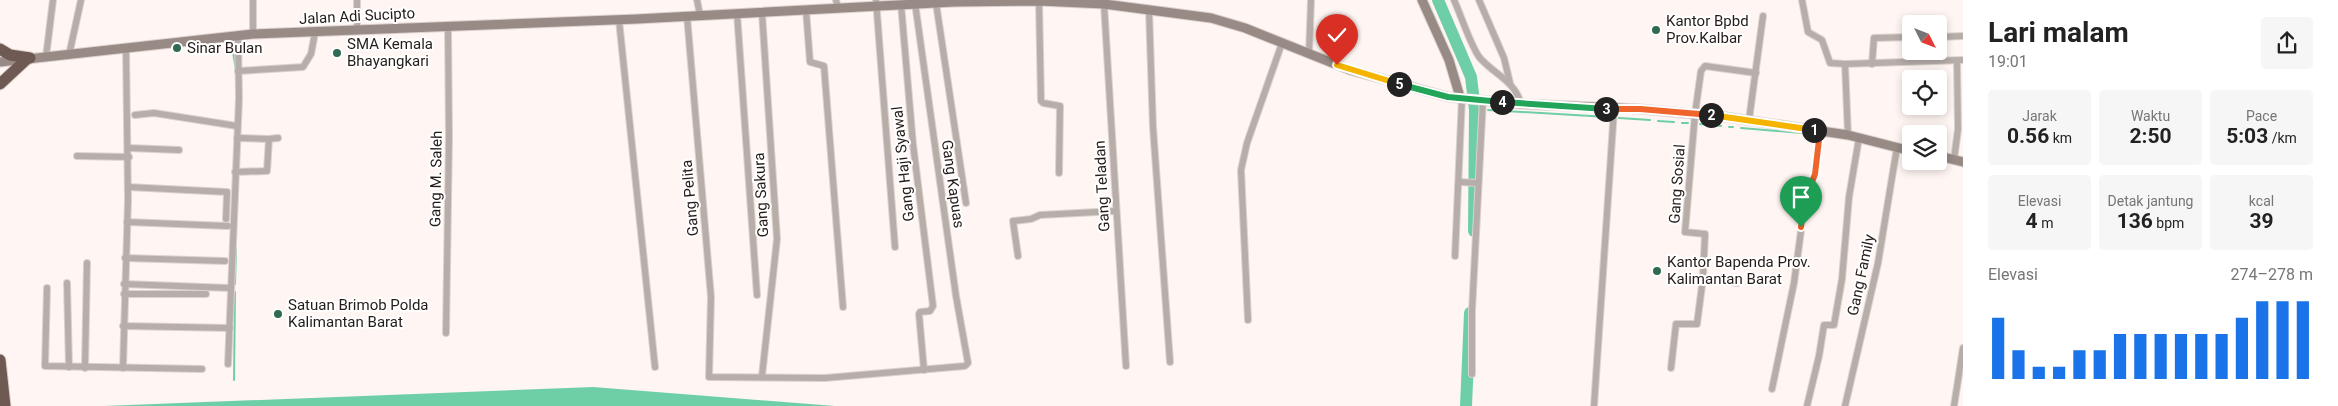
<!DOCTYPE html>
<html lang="id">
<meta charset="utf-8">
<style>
:root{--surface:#fff;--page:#f6f6f6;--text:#222;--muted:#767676;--accent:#1a73e8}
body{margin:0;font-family:Roboto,sans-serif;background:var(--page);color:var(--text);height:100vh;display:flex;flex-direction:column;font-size:19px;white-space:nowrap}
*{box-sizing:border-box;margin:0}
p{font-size:16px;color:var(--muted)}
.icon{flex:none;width:28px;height:28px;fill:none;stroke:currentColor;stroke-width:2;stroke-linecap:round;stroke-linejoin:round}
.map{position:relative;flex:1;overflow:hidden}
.side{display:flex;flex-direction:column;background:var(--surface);width:375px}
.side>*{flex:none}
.needle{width:32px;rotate:132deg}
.tools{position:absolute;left:1902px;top:15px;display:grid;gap:10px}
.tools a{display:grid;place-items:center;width:45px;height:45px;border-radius:5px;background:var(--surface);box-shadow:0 2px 8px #0003;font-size:25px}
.pin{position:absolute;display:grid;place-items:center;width:42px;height:42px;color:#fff;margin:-51px -21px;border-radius:50% 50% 50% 0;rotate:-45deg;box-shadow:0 0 5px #0007}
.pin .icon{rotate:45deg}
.km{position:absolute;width:25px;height:25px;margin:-12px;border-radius:50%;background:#222;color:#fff;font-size:14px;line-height:25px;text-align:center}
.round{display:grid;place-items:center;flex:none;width:52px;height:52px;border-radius:5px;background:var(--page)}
.headline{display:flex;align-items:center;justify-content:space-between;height:85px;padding:0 25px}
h1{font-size:28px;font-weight:700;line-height:38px}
.stats{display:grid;grid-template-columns:repeat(3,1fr);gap:8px;height:85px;padding:5px 25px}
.stats div{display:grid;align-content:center;border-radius:5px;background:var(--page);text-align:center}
.stats b{font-size:21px;font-weight:700}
.stats small{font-size:14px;font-weight:400}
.stats p{font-size:14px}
.chart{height:140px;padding:10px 25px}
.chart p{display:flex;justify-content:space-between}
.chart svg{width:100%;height:90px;margin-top:5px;stroke:var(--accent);stroke-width:6}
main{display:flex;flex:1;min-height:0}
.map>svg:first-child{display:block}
.water{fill:#6ecfa7}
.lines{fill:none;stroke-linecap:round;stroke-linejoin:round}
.stream{stroke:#6ecfa7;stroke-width:2}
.river{stroke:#6ecfa7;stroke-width:12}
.street-casing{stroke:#dcd2cf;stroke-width:8}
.secondary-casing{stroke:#dcd2cf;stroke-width:11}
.highway-casing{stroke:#dcd2cf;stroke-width:13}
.street{stroke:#b7aeaa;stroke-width:6}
.secondary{stroke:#988a85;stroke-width:9}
.highway{stroke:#6e5a53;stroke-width:11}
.split-1-casing{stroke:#fff;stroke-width:10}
.split-2-casing{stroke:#fff;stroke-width:10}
.split-3-casing{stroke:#fff;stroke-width:10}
.split-4-casing{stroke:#fff;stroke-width:10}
.split-5-casing{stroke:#fff;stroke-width:10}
.split-6-casing{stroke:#fff;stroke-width:10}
.split-1{stroke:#f0652b;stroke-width:6}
.split-2{stroke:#f5b400;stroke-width:6}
.split-3{stroke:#f0652b;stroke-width:6}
.split-4{stroke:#22a559;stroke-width:6}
.split-5{stroke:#22a559;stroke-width:6}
.split-6{stroke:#f5b400;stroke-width:6}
.poi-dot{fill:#306a53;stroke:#fff;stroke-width:2}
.labels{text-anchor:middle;stroke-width:4;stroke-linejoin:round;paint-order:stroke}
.street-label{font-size:15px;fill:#241c19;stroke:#fff}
.poi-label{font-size:15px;fill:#241c19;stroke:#fff;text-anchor:start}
</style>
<main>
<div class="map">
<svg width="1963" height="406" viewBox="0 0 1963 406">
<rect width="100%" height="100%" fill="#fff5f2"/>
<path class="water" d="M593,387L835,406H104Z"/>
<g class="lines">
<g class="stream">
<path d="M232,46L236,70"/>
<path d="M1475,110H1476"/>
<path d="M1488,110L1608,117"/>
<path d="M1619,118L1650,120"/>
<path d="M1658,121L1674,122"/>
<path d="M1682,123H1688"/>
<path d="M1700,124L1721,126"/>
<path d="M1729,127H1733"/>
<path d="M1741,128L1802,133"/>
<path d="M235,284L236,249"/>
<path d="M234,380L235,292"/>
</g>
<g class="river">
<path d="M1438,0L1471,77L1475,110L1474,231"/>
<path d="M1466,406L1470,313"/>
</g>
<defs>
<g id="street">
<path d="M357,0V30"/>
<path d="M697,0L700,15"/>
<path d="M836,0L838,8"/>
<path d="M876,0L895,247"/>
<path d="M1454,0C1461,15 1471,47 1480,58C1495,75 1515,81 1521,104"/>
<path d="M1479,0L1504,58L1510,83"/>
<path d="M1802,0L1808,32L1822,40L1830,63L1845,64"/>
<path d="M1039,1L1041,101L1043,103L1060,106L1059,173"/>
<path d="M936,3L966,203"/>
<path d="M901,4L913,144L933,306L930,311L920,312L919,314L924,370"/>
<path d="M1104,4L1126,366"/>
<path d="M806,10L810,62L824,66L843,307"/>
<path d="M1149,10L1153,127L1170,362"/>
<path d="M737,13L757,295"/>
<path d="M762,13L777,239L762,376"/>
<path d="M687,16L711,297L709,377L825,378L965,366L968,363L956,296L915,3"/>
<path d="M619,20L655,367"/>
<path d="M253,34V0"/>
<path d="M1939,37L1963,36"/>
<path d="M1309,54L1311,0"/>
<path d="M69,55L81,0"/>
<path d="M46,57L53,0"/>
<path d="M1872,64L1874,38L1911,37"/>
<path d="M238,71L303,67L311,54L315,33"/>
<path d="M135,115L154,113L237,126"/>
<path d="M1749,120L1763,16"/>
<path d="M1848,135L1845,64L1963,60"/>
<path d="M269,139L278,138"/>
<path d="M129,148L179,150"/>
<path d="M77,156L129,157"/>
<path d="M1954,160L1958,129L1957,61"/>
<path d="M235,172L267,171L269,139L237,138"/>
<path d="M1460,182L1478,183"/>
<path d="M128,187L227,192L226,219"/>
<path d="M127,222L228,226"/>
<path d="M1018,256L1013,221L1031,219L1040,215L1116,211"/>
<path d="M1455,256L1462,97"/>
<path d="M125,258L225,261"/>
<path d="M1703,278L1737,283"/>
<path d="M67,283L69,367"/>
<path d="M124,284L230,288"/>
<path d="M47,288L45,366L202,369"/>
<path d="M124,294H206"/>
<path d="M1248,320L1241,170L1247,143L1282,43"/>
<path d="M123,326L230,328"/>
<path d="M446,333L449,137L448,26"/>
<path d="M228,364L239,98L238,37"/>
<path d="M85,368L87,263"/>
<path d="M123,368L128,200L126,49"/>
<path d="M1671,368L1676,324H1697L1703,278L1705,234L1685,232L1695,114L1701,71L1705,66L1756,73"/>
<path d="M1472,374V311L1483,99"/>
<path d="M1772,389L1794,283L1805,201L1815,173L1820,131"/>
<path d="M1594,406L1614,110"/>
<path d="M1807,406L1819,356L1824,325H1834L1842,279L1849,197L1859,138"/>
<path d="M1845,406L1878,263L1897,147"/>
<path d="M1954,406L1963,348"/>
</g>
<g id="secondary">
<path d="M1422,0L1449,60L1460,97"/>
<path d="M0,62L253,34L637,19L954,2L1039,1L1104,4L1211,18L1245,28L1350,70L1448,97L1521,104L1640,109L1726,117L1848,135L1911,151"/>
<path d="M1939,156L1963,162"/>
</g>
<g id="highway">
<path d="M0,49L10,55L30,58"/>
<path d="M0,84L28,58"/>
<path d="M0,360L5,406"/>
</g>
</defs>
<use href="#street" class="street-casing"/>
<use href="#secondary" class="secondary-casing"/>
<use href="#highway" class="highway-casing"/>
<use href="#street" class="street"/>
<use href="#secondary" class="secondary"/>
<use href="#highway" class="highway"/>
</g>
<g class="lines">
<defs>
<path id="split-1" d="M1801,227L1805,201L1815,174L1820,131L1814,130"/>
<path id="split-2" d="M1711,115L1814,130"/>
<path id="split-3" d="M1606,109H1640L1711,115"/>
<path id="split-4" d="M1502,102L1606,109"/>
<path id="split-5" d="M1399,84L1448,97L1502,102"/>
<path id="split-6" d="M1337,65L1399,84"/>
</defs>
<use href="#split-1" class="split-1-casing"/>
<use href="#split-2" class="split-2-casing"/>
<use href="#split-3" class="split-3-casing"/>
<use href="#split-4" class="split-4-casing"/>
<use href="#split-5" class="split-5-casing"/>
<use href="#split-6" class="split-6-casing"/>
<use href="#split-1" class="split-1"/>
<use href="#split-2" class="split-2"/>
<use href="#split-3" class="split-3"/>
<use href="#split-4" class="split-4"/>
<use href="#split-5" class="split-5"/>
<use href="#split-6" class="split-6"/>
</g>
<g class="poi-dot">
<circle cx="1656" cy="30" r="5"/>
<circle cx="177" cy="48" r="5"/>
<circle cx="337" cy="53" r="5"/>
<circle cx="1657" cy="271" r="5"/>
<circle cx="278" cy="314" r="5"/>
</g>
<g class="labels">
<g class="street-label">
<text transform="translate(357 16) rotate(-3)" y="5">Jalan Adi Sucipto</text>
<text transform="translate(903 164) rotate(-96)" y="5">Gang Haji Syawal</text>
<text transform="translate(436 179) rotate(-89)" y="5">Gang M. Saleh</text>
<text transform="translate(953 184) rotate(82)" y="5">Gang Kapuas</text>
<text transform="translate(1677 184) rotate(-86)" y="5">Gang Sosial</text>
<text transform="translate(1102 186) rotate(-93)" y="5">Gang Teladan</text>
<text transform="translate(761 195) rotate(-93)" y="5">Gang Sakura</text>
<text transform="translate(690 198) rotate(-95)" y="5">Gang Pelita</text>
<text transform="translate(1861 275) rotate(-78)" y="5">Gang Family</text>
</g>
<g class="poi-label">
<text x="1666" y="26">Kantor Bpbd<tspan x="1666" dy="17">Prov.Kalbar</tspan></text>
<text x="347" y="49">SMA Kemala<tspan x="347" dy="17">Bhayangkari</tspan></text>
<text x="187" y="53">Sinar Bulan</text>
<text x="1667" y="267">Kantor Bapenda Prov.<tspan x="1667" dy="17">Kalimantan Barat</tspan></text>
<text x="288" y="310">Satuan Brimob Polda<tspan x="288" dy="17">Kalimantan Barat</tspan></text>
</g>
</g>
</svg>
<div class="tools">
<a><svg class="needle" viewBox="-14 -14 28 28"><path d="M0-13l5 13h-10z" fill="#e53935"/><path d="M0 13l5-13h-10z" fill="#767676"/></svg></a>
<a><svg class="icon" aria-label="locate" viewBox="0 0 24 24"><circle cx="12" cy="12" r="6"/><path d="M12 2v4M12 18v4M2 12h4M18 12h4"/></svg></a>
<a><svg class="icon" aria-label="layers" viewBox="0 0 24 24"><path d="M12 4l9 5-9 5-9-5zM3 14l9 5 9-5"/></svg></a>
</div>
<div class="pin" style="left:1801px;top:227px;background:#1e9e55"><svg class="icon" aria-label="arrive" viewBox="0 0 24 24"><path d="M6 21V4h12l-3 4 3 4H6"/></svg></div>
<div class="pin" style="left:1337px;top:65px;background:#d93025"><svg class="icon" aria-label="check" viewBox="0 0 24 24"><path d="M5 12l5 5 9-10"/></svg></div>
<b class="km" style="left:1814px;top:130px">1</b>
<b class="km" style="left:1711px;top:115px">2</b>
<b class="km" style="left:1606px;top:109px">3</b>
<b class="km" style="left:1502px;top:102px">4</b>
<b class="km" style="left:1399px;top:84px">5</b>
</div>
<section class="side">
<div class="headline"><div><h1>Lari malam</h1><p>19:01</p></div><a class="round"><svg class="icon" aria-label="share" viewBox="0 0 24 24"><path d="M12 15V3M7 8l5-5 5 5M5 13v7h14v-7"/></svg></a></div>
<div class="stats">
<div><p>Jarak</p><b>0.56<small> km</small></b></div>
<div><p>Waktu</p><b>2:50</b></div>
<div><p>Pace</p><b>5:03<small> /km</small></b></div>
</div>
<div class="stats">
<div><p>Elevasi</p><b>4<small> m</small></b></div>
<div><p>Detak jantung</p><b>136<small> bpm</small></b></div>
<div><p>kcal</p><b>39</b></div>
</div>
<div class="chart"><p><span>Elevasi</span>274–278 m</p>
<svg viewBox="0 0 160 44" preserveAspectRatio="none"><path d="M5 44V14M15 44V30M25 44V38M35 44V38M45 44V30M55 44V30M65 44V22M75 44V22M85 44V22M95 44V22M105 44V22M115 44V22M125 44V14M135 44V6M145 44V6M155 44V6"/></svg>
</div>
</section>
</main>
